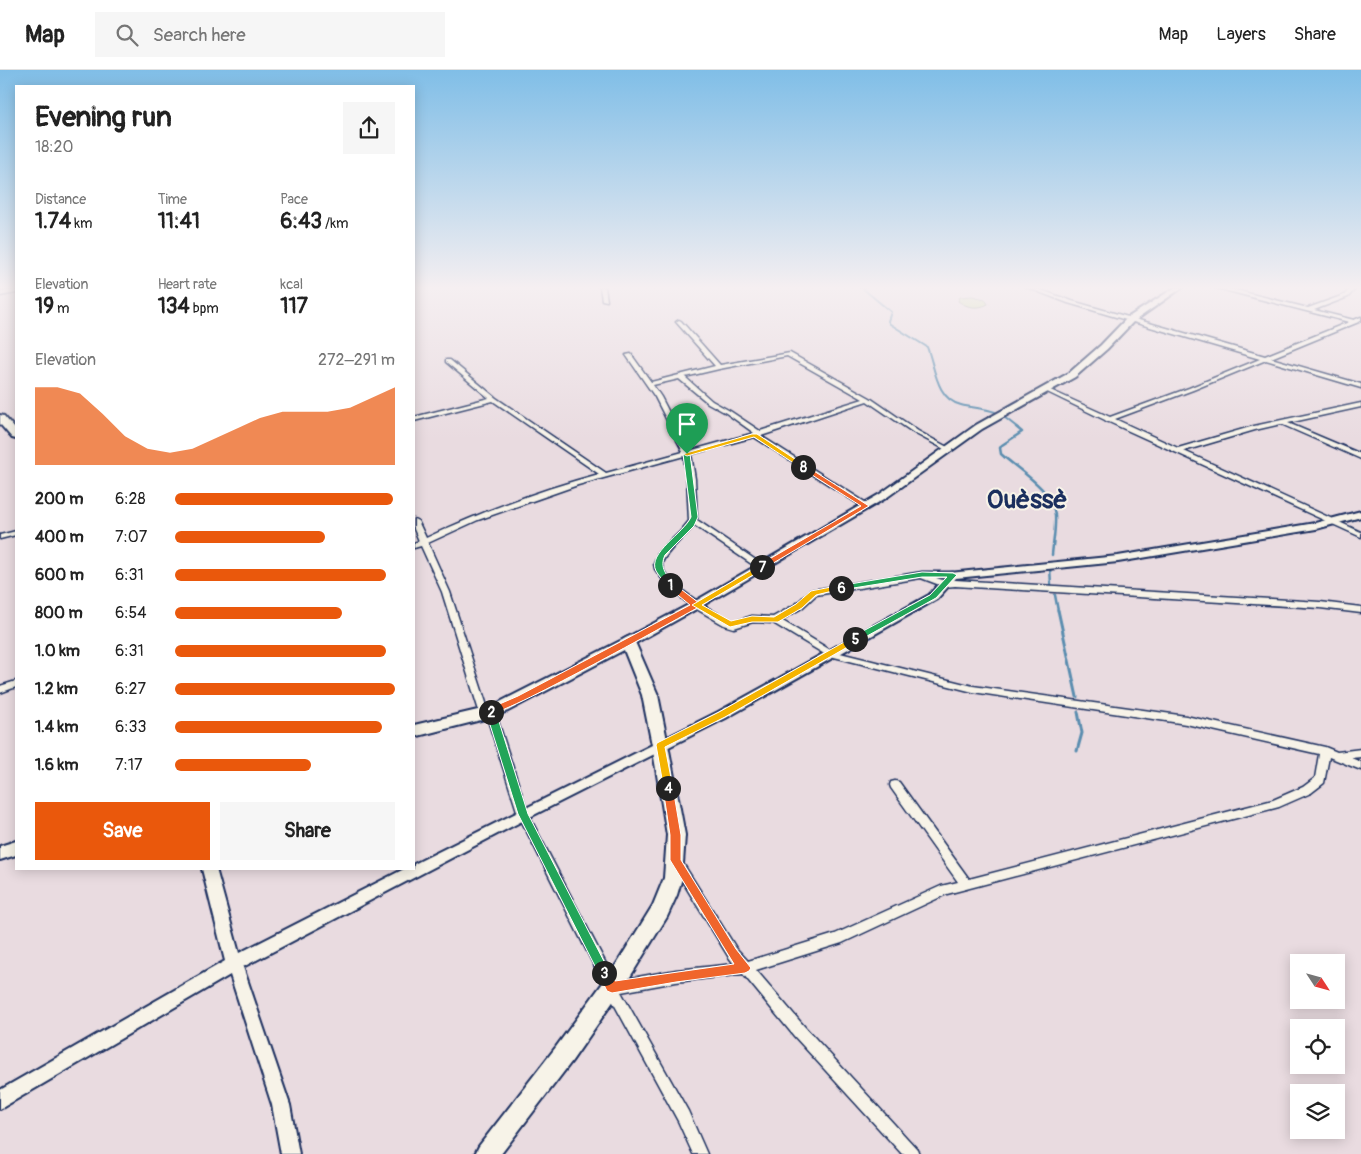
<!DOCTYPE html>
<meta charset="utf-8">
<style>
:root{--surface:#fff;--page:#f6f6f6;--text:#222;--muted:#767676;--line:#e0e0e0;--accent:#ea580c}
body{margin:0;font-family:Pangolin,sans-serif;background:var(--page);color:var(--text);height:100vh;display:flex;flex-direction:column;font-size:19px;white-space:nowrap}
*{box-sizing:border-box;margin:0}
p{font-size:16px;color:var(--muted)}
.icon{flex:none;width:28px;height:28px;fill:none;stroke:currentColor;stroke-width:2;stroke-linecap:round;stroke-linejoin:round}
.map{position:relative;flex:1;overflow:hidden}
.sheet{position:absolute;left:15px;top:15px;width:400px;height:785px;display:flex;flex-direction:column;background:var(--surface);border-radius:0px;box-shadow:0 2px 12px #0003}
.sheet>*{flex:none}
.needle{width:32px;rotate:126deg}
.tools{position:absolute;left:1290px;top:884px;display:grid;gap:10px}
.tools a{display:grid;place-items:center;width:55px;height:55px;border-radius:0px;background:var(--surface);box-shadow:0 2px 12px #0003;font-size:25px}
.pin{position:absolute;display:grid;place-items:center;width:42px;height:42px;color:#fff;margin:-51px -21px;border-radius:50% 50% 50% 0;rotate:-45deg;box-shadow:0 0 5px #0007}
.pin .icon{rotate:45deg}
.km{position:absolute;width:25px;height:25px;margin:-12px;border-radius:50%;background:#222;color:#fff;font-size:14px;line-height:25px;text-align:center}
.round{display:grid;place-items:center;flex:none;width:52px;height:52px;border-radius:0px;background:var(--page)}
.headline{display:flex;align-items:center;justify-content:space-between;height:85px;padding:0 20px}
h1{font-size:28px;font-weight:700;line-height:38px}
.figures{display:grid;grid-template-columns:repeat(3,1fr);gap:8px;height:85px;padding:5px 20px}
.figures div{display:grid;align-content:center}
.figures b{font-size:21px;font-weight:700}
.figures small{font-size:14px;font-weight:400}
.figures p{font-size:14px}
.chart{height:140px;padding:10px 20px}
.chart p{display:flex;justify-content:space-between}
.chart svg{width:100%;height:90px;margin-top:5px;fill:var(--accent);opacity:.7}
.cta{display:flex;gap:10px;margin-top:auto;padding:10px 20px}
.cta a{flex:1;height:58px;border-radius:0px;background:var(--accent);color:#fff;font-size:20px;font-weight:700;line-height:58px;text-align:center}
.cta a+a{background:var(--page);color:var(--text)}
ul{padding:0 20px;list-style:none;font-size:16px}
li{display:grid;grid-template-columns:80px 60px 1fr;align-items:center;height:38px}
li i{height:12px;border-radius:6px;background:var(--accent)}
header{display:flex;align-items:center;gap:30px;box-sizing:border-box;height:70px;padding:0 25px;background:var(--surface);border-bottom:1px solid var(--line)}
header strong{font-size:24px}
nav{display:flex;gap:28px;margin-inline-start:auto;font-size:18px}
.search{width:350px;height:45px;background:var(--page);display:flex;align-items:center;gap:12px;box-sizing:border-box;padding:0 18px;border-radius:0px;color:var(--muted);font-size:19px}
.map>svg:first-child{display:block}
.green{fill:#c4df96;stroke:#70877a}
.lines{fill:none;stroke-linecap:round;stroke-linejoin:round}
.stream-far2{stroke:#5a8daf;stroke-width:2}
.stream-far1{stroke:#5a8daf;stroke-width:2.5}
.stream{stroke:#5a8daf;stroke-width:3}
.minor-casing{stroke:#1b2f5e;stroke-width:3}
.tertiary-casing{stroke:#1b2f5e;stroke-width:4}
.secondary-casing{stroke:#1b2f5e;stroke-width:4}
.minor{fill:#f7f3e8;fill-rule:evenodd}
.tertiary{fill:#f7f3e8;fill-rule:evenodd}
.secondary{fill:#f7f3e8;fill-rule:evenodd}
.split-1{fill:#22a559;stroke:#fff}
.split-2{fill:#f0652b;stroke:#fff}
.split-3{fill:#22a559;stroke:#fff}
.split-4{fill:#f0652b;stroke:#fff}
.split-5{fill:#f5b400;stroke:#fff}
.split-6{fill:#22a559;stroke:#fff}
.split-7{fill:#f5b400;stroke:#fff}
.split-8{fill:#f0652b;stroke:#fff}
.split-9{fill:#f5b400;stroke:#fff}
.labels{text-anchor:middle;stroke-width:4;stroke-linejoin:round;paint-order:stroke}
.town-label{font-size:26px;font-weight:bold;fill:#1b2f5e;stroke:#f7f3e8}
</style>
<header>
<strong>Map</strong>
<div class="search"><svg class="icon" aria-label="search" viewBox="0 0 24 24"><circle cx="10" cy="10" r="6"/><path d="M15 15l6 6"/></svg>Search here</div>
<nav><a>Map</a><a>Layers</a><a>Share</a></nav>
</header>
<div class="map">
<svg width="1361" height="1084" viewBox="0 0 1361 1084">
<rect width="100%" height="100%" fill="#e9dbe0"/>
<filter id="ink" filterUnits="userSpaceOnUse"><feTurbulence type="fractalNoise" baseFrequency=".02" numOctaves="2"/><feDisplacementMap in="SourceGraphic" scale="10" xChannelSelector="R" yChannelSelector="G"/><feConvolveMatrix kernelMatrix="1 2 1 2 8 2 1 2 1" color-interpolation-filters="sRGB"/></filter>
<g filter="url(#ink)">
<path class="green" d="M972,226L985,229L988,234C979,239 967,238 958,231L960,227Z"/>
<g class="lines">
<g class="stream-far2">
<path d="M861,217L891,242L888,251L890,254L927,277C935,297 936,329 961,335C972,338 984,338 995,342"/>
<path d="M1004,347L1018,358"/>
</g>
<g class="stream-far1">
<path d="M1016,357L1022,362L1002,375L1000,378L1001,384C1019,401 1052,418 1055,445C1056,459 1053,472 1052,485"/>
<path d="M1050,497L1051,515"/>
<path d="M1055,525L1058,541"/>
</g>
<g class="stream">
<path d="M1058,540L1077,627"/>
<path d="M1077,681L1082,663L1078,642"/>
</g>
<defs>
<g id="minor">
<path d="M600,217H605L607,231L602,230Z"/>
<path d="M1026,217H1032L1072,231L1265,286L1349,252L1216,218V217H1223L1308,238L1344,225L1352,217H1357L1348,227L1314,240L1354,250L1361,247V251L1271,288L1361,314V318L1266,290L1193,320L1115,349L1178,378L1254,356L1361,333V337L1288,353L1361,384V389L1281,354L1255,360L1184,381L1361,462V467L1109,352L1106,351L1105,350L1043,320L1048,319L1110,347L1189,318L1260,289L1068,233Z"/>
<path d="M16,219V223L0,226V222Z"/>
<path d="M679,250L681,251L720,295L790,283L870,328L918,361L951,379L950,380H946L914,363L867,331L761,366L868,434L869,436L868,438H865L754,367L691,384L695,409L697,450L766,497L765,499H759L694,455C687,464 663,485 662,494C661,512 716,543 730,551L734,552L752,546L773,547L796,534L810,521L813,520L922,502H953L957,505L953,508H936L946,511L955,510L1320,532L1361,537V543L1320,538L955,516L945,517L921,508L816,525L802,538L781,550L832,581L973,616L1186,646L1325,677L1337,682L1361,679V687L1351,688L1361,692V700L1329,687L1324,713L1311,723L1279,737L947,824L842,873L756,900L804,956L917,1079L919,1084H902L794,966L743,904L676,912L621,922L688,1041L707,1084H693L678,1051L607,921L518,744L487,647L482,646L480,644L442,522L421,476L414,478V473L419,471L414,459V449L418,451L426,468C481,442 539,420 599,404L493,331L414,351V347L489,328L446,292V290H450L496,328L606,403L683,382L655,327L626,285L631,284L651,312L715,296L677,253L676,252ZM787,286L863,329L760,361L730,341L712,331L685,307L719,299ZM679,309L708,333L726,343L754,363L689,381L661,327L653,315ZM684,386L687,409L689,451L680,462L659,482L654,494L655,499L669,518L693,537L724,555L734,558L753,552L773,553L826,585L973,622L1186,654L1319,684L1315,708L1303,717L1273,730L969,809L899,712L895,711L891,712L890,715L891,718L958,812L941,816L835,864L748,891L736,878L681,790L677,788L673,790L671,793L673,796L728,886L734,894L676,900L615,911L528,744L495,642L493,640L488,639L450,522L428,473L478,450L578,415Z"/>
<path d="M16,461V465L0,469V465Z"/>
<path d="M16,611V617L0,623V616Z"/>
</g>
<g id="tertiary">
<path d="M1176,217H1183L1133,252L1107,279L1075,307L982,359L886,428L700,537L632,575H624L622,572L624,569L692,533L880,424L976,355L1069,303L1101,275L1127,248Z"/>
<path d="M1361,441V447L1316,459L1118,492L956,508L937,529L726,648L528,748L243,897L290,1035L299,1084H281L272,1035L230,905L0,1039V1020L225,891L202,799H216L239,883L404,799H414V794L718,642L929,525L949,503L1118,486L1315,453Z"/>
</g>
<g id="secondary">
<path d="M0,345L4,346L16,360V369L12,368L0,354Z"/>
<path d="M628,567L633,569L635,572L658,625L668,675L685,765L682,808L677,825L667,847L630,907L572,991L501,1084H475L479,1076L556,977L616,895L653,835L664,808L667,765L652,675L642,625L624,580L508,641L485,649L414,667V655L482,639L498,633Z"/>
<path d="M16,771V785L0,790V776Z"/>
</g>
</defs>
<use href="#minor" class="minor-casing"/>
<use href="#tertiary" class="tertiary-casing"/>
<use href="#secondary" class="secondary-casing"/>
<use href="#minor" class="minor"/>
<use href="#tertiary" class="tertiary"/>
<use href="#secondary" class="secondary"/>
</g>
</g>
<linearGradient id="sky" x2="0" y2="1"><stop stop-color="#80bee7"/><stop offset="0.59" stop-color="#f5eff1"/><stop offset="1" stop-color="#f5eff1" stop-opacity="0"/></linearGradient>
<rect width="1361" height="369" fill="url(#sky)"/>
<path class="split-1" d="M687,382L690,384L698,447L694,456L665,485C659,498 667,505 674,515L670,517H668C664,512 659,506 656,501C647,483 684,463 691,447L683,384Z"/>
<path class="split-2" d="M668,513H673L699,533V537C673,551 502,647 488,644V639L518,626L690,535L668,517Z"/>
<path class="split-3" d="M491,638L496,642L528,744L608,899L610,903L608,906L604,908L600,906L518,744L486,642Z"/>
<path class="split-4" d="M668,714L673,718L681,765V790L736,879L751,898L749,901L745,903L676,912L612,923L607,921L598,903L600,899L604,897L608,899L615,911L734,894L670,790V765L663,718Z"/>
<path class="split-5" d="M855,566L859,569L858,571L725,647L665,677L673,718L668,721L664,720L656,675L657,673L719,642Z"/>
<path class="split-6" d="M922,502L953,503L957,505L936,528L858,571H852V567L930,525L947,507H922L841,520L837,518L838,516Z"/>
<path class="split-7" d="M762,494L765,495V498L702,535L731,551L752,546L774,547L796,534L811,521L841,515L845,518L816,525L802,538L778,552H752L730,557L692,535Z"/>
<path class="split-8" d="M801,396H806L869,436L765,498H759V495L861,436L801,398Z"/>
<path class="split-9" d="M752,364H757L807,397L801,398L754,367L687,386L683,384Z"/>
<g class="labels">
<g class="town-label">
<text x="1027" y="438">Ouèssè</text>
</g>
</g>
</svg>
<div class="tools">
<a><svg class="needle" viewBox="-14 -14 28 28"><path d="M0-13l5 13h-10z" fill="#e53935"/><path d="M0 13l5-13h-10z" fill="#767676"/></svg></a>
<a><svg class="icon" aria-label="locate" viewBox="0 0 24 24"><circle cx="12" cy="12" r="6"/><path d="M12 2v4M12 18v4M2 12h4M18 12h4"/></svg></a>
<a><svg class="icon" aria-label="layers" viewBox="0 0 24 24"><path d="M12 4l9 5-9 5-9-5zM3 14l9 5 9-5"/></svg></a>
</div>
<div class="pin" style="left:687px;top:384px;background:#1e9e55"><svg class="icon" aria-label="arrive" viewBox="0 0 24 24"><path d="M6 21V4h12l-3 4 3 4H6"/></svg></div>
<b class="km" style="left:670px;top:515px">1</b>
<b class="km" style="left:491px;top:642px">2</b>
<b class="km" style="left:604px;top:903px">3</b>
<b class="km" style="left:668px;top:718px">4</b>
<b class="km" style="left:855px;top:569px">5</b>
<b class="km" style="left:841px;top:518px">6</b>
<b class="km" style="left:762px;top:497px">7</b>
<b class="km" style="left:803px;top:397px">8</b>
<section class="sheet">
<div class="headline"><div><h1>Evening run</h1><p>18:20</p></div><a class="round"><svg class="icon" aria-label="share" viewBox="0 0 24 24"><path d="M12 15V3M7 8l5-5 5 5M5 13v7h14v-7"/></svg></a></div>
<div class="figures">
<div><p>Distance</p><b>1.74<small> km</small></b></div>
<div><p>Time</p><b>11:41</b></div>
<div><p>Pace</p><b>6:43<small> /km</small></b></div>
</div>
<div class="figures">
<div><p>Elevation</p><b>19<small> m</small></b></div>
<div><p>Heart rate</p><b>134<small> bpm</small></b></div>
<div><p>kcal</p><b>117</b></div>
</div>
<div class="chart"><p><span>Elevation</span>272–291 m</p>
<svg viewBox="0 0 160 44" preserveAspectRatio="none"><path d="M0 44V6L10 6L20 9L30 19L40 30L50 36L60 38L70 36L80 31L90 26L100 21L110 18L120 18L130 18L140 16L150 11L160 6V44z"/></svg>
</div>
<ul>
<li><b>200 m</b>6:28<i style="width:99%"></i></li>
<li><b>400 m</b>7:07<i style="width:68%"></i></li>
<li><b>600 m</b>6:31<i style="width:96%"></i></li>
<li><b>800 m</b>6:54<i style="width:76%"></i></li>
<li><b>1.0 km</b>6:31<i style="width:96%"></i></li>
<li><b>1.2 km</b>6:27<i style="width:100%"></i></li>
<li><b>1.4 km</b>6:33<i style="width:94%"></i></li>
<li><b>1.6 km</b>7:17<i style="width:62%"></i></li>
</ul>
<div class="cta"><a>Save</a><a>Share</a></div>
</section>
</div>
